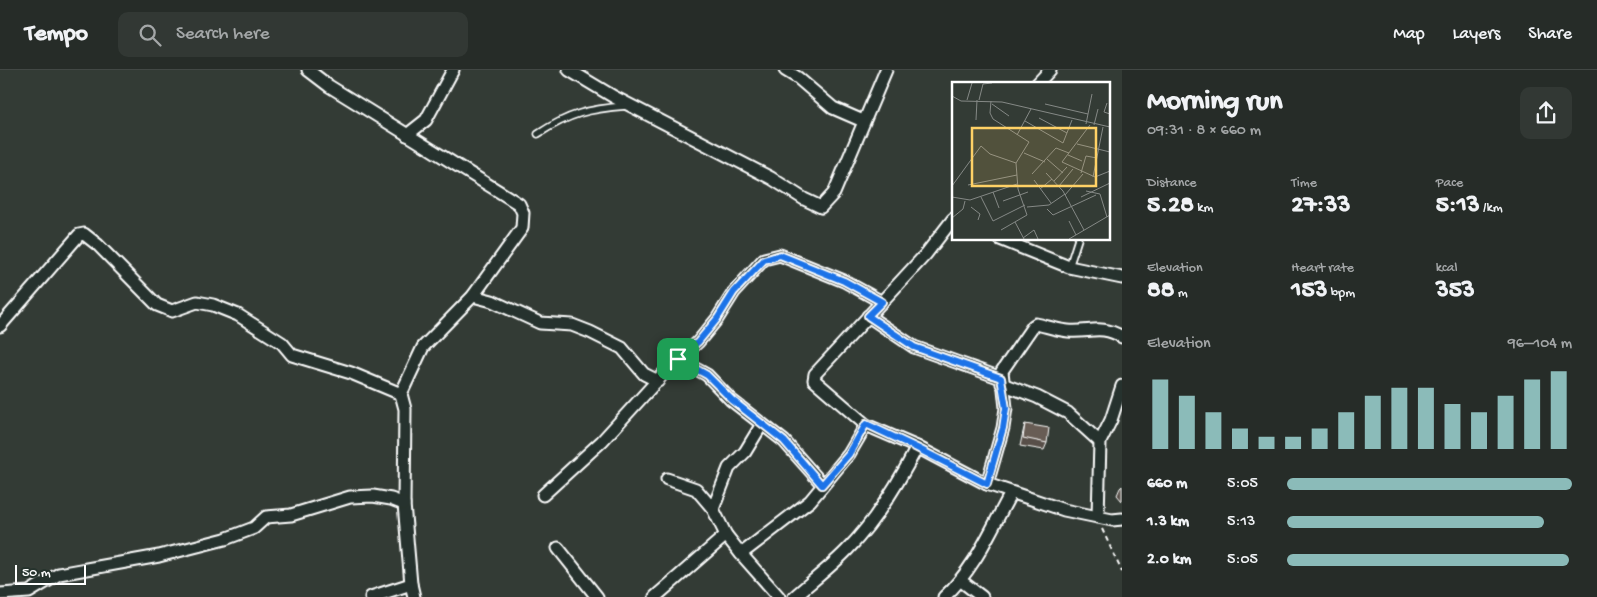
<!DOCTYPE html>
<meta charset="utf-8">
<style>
:root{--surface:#262c28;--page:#323834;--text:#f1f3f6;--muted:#a4a7a8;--line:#424845;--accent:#8bbbb9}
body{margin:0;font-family:"Gochi Hand",sans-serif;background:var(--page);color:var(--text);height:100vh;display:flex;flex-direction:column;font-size:19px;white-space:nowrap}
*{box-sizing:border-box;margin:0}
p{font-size:16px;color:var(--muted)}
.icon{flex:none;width:28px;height:28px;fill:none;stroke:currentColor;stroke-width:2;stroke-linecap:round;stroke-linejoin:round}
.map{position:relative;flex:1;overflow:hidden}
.sheet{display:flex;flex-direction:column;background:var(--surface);width:475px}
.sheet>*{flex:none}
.scale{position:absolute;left:15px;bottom:12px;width:71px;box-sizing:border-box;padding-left:5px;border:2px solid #fff;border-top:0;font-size:14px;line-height:18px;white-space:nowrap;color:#fff;-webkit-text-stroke:4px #26332d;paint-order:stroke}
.pin{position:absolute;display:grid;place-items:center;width:42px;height:42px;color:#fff;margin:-21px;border-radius:10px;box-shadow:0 2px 8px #0006}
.round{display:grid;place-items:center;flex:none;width:52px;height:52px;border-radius:10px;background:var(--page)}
.headline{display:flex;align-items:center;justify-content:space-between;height:85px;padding:0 25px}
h1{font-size:28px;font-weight:700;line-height:38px}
.figures{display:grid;grid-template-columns:repeat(3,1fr);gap:8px;height:85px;padding:5px 25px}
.figures div{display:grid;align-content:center}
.figures b{font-size:25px;font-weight:700}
.figures small{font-size:14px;font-weight:400}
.figures p{font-size:14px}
.chart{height:140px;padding:10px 25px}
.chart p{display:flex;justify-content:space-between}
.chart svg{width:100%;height:90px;margin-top:5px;stroke:var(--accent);stroke-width:6}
ul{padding:0 25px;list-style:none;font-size:16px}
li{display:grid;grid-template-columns:80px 60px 1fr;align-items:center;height:38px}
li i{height:12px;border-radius:6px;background:var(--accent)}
header{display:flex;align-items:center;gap:30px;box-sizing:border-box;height:70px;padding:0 25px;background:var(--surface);border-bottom:1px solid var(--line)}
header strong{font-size:24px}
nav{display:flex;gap:28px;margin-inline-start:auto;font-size:18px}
.search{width:350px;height:45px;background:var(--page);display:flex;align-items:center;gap:12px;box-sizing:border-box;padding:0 18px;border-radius:10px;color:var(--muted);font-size:19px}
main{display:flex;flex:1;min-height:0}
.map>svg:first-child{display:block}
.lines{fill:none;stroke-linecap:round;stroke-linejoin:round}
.service-casing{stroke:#fff;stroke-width:9}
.minor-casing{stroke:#fff;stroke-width:15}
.path{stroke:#fff;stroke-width:2;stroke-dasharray:5 4;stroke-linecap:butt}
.service{stroke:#26332d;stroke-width:5.5}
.minor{stroke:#26332d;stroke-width:11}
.wall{fill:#595048;stroke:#fff}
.building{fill:#685d54;stroke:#fff}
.route-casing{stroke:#fff;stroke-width:10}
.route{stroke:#1a73e8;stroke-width:6}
.inset-road{fill:none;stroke:#858986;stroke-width:1}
.view{fill:#ffd166;fill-opacity:0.15;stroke:#ffd166;stroke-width:2.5}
.inset-edge{fill:none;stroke:#fff;stroke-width:2.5}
</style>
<header>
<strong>Tempo</strong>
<div class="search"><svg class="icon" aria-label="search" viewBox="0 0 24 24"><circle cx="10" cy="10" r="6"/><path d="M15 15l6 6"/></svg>Search here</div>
<nav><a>Map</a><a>Layers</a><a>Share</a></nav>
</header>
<main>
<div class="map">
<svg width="1122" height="527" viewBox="0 0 1122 527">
<rect width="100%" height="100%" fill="#333b35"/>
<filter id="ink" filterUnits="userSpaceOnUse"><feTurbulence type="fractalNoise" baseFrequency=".02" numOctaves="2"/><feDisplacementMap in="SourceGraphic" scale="10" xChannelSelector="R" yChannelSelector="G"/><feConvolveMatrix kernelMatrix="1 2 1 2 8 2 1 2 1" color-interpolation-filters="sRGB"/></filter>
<g filter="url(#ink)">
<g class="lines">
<defs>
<g id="service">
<path d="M538,64C570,43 589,39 626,36"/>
<path d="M1069,197L1078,169"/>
</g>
<g id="minor">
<path d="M308,0L329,16L519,134L523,143L522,158L473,226L423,277L401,324"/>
<path d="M569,0L614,27L771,108L804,129L821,137L834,123L886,0"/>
<path d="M785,0L798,8L833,38L863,51"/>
<path d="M1037,14L1050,0"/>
<path d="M407,65L426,50L453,0"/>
<path d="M953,149L926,184L815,304L814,310L866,355L917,377L987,414L1064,440L1112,450L1122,449"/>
<path d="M1000,169L1069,197L1122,208"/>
<path d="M473,226L492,231L540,253L572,255L590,262L622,278L644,304L658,311"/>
<path d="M868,246L914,277L1001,308"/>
<path d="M0,256L79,165L84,164L98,175L157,235L172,241L197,232L213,235L238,245L282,273L292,285L351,303L401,324L405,339L404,434L411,514L414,527"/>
<path d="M678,289L707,305L731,330L784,371L823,415"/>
<path d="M1002,314L1037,327L1068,343L1100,372"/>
<path d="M667,409L696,419L713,439L726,465L741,484L779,527"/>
<path d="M987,414L1003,358L1006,338L1002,301L1033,256L1036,254C1046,256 1057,260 1068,261C1090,263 1101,254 1122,267"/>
<path d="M543,425L602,371L665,302L698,272L717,249L734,222L764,189L780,185L844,211L882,232"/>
<path d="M713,439L729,398L745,382L762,354"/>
<path d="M1098,446L1100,372L1111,350L1122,316"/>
<path d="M558,478L597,527"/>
<path d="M741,484L810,431L849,384L866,355"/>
<path d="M960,510L982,527"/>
<path d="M0,524L29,522L59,504L159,486L225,469L254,458L266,447L291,445L350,427L373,426L391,429L404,434"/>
<path d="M371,527L411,514"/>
<path d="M655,527L726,465"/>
<path d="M794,527C812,511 832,496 848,479C877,449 898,414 917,377"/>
<path d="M944,527C975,499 991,459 1011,423"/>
</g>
</defs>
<use href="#service" class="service-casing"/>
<use href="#minor" class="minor-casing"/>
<path class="path" d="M1102,459L1122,502"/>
<use href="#service" class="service"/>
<use href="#minor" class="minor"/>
</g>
<g class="wall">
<path d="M1025,354L1047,373L1044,380L1020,376L1023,362Z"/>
<path d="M1122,416V431L1117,425L1120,418Z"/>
</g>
<path class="building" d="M1025,354L1049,358L1047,373L1023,368Z"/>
</g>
<g class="lines" filter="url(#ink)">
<defs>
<path id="route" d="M780,185L844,211L882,232L868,246L914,277L1001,308L1006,338L1003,358L987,414L917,378L866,354L849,384L822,415L784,371L732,330L707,305L678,289L698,272L717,249L734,222L764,190Z"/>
</defs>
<use href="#route" class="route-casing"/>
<use href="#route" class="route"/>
</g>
<g transform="translate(952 12)">
<rect width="158" height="158" fill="#333b35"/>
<path class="inset-road" d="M0,14L9,19L50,20L158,45M15,18L20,1M27,18L31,2L40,1M39,19L38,31L41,37L77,60L64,81M155,21L152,30L158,32M40,22L57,34M93,22L136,32M87,36L115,51M24,38L25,18M73,39L111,61L120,38M134,42L140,12M138,43L110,80L143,95L158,89M142,43L146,27M65,53L79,27M125,62L158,70M72,71L93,80M116,73L130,79M95,77L111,91M94,91L111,109L132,148M129,91L134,74L145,76M80,92L104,66L117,71M141,95L151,45M82,98L99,121M102,99L115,85M16,103L65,93M0,104L29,64L38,72L64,81L66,107L75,133L49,148M107,104L121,87M88,107L100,97M134,109L148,112L155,135M41,110L47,126M113,113L131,92M0,115L18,118L65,102M29,115L41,139L73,123M129,115L158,101M51,119L76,110M19,125L28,132L26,138M75,125L97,123L113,112M95,127L101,133L144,113M0,136L11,127L13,119M117,139L124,153M63,140L72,157M71,156L82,148L86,157M117,157L158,133"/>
<path class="view" d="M20,46H144V104H20Z"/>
<rect width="158" height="158" class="inset-edge"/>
</g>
</svg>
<div class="scale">50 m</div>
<div class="pin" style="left:678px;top:289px;background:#1e9e55"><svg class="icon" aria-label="arrive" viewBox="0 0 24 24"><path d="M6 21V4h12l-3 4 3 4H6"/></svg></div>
</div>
<section class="sheet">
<div class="headline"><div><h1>Morning run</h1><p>09:31 · 8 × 660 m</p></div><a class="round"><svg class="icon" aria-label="share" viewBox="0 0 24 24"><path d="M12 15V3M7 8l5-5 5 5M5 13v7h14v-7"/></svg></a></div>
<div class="figures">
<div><p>Distance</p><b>5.28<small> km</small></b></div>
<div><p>Time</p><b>27:33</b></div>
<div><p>Pace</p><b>5:13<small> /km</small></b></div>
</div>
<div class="figures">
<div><p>Elevation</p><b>88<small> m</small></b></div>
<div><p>Heart rate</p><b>153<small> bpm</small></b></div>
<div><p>kcal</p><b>353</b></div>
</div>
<div class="chart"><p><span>Elevation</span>96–104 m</p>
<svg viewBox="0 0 160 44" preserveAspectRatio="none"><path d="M5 44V10M15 44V18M25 44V26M35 44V34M45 44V38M55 44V38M65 44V34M75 44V26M85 44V18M95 44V14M105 44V14M115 44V22M125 44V26M135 44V18M145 44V10M155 44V6"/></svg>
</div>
<ul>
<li><b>660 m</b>5:05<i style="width:100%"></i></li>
<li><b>1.3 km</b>5:13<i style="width:90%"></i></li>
<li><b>2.0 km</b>5:05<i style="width:99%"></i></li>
</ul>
</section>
</main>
